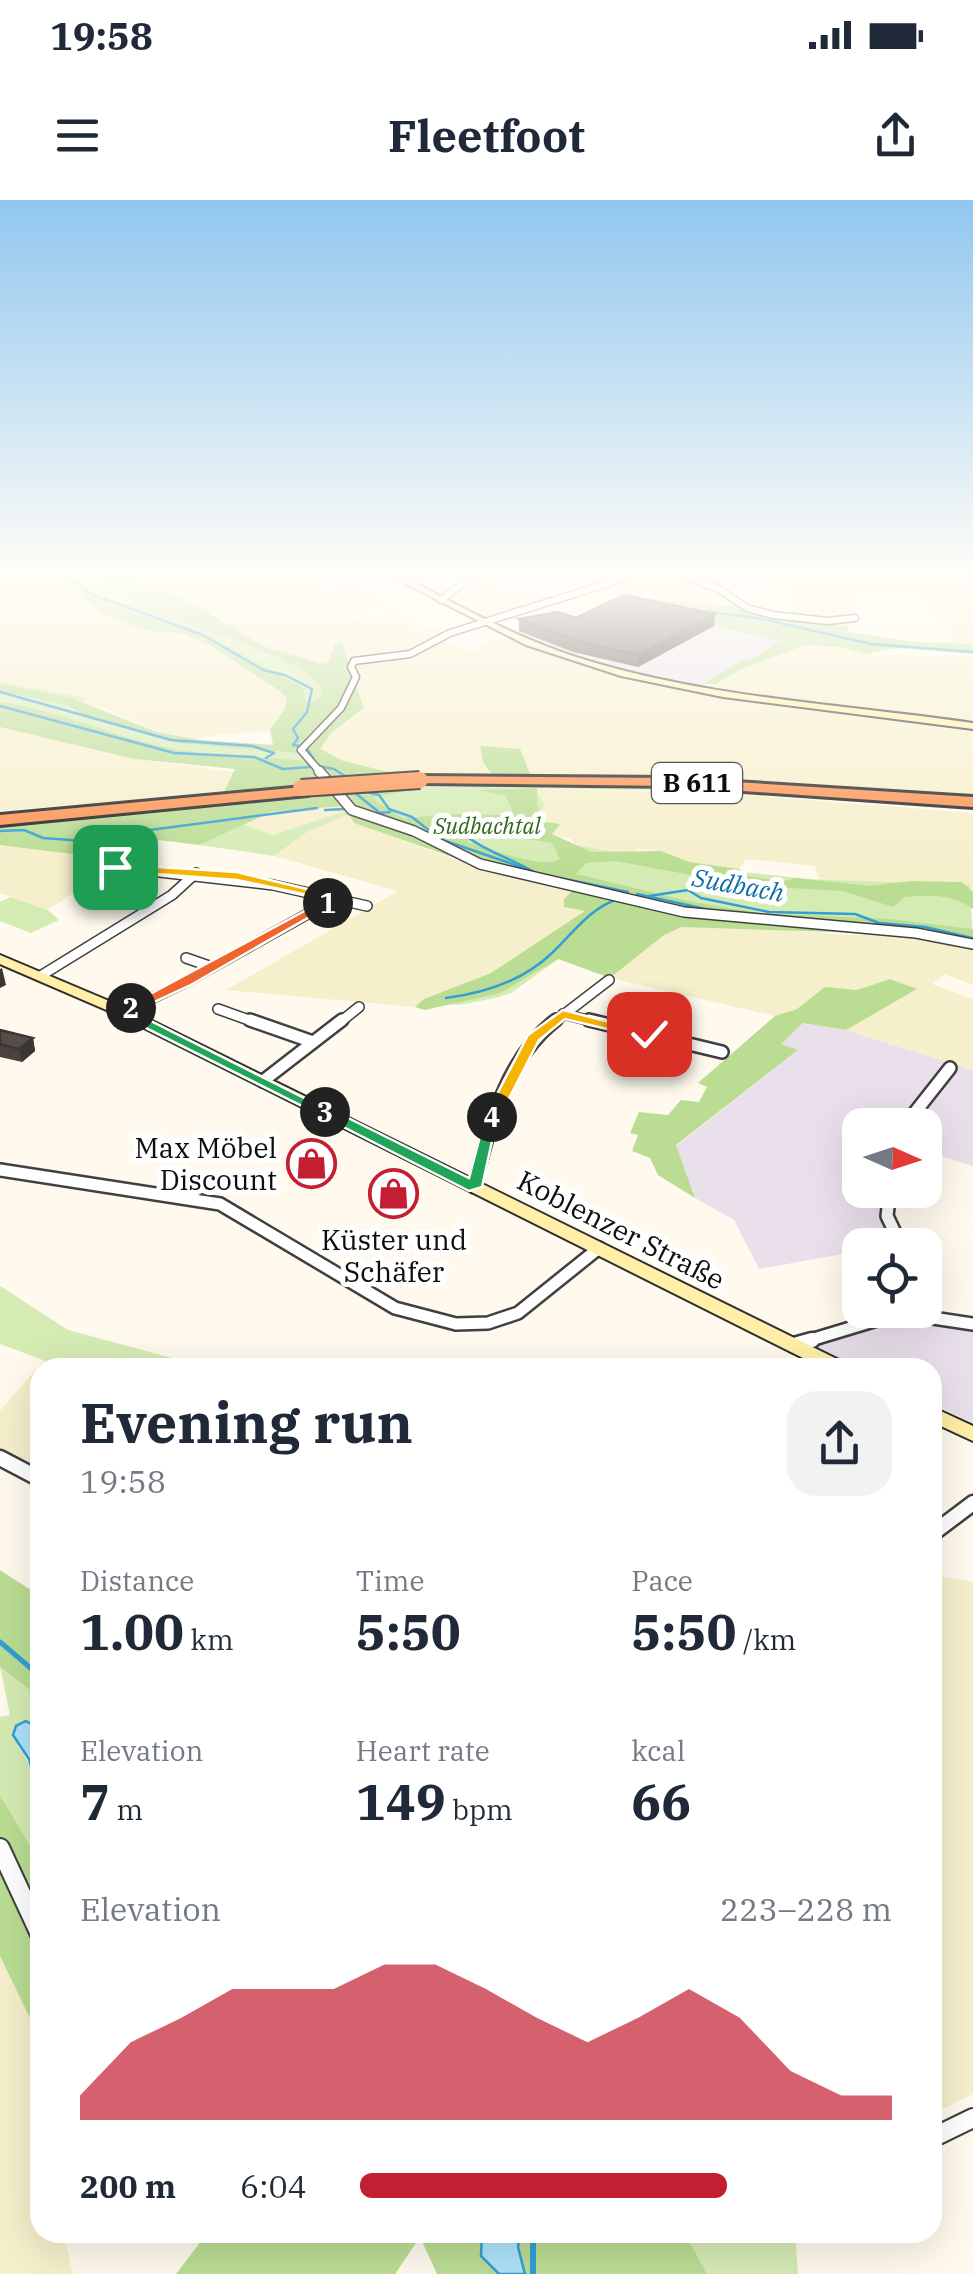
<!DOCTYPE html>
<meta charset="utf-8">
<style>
:root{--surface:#fff;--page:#f2f2f3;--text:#1f2937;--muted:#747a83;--accent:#c41e32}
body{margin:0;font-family:"IBM Plex Serif",serif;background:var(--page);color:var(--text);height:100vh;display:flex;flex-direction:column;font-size:38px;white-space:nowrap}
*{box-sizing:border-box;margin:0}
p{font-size:32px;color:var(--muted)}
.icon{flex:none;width:55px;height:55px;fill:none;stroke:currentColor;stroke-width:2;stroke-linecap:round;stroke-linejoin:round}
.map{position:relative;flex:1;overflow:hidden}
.side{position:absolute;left:30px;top:1158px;width:912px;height:885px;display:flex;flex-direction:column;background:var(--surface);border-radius:30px;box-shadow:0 10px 40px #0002}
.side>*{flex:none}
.needle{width:65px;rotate:93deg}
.tools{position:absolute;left:842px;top:908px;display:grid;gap:20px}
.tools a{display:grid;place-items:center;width:100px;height:100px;border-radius:20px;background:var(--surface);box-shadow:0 10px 40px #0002;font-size:50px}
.pin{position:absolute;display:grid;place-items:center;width:85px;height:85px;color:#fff;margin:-42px;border-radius:20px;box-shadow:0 5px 15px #0006}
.km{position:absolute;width:50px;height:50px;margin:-25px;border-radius:50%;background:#222;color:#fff;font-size:28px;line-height:50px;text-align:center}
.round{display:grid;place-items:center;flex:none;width:105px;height:105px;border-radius:30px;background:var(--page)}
.summary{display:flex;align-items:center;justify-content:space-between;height:170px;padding:0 50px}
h1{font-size:55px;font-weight:700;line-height:75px}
.metrics{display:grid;grid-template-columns:repeat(3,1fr);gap:15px;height:170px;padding:10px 50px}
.metrics div{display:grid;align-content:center}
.metrics b{font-size:50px;font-weight:700}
.metrics small{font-size:28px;font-weight:400}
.metrics p{font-size:28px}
.chart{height:280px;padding:20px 50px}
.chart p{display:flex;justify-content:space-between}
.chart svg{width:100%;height:180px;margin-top:10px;fill:var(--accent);opacity:.7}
ul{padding:0 50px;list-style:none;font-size:32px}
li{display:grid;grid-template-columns:160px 120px 1fr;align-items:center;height:75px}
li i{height:25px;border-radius:12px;background:var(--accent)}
.status{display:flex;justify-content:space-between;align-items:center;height:70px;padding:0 50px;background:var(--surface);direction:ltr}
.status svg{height:28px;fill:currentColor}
header{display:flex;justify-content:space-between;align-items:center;height:130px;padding:0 50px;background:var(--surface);font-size:45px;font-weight:700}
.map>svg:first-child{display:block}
.industrial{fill:#eae0ec}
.farmland{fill:#f6efcb}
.green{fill:#d5ebb4}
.forest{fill:#badd93;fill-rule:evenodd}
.water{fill:#aee3f9;stroke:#329fd4;stroke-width:2.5}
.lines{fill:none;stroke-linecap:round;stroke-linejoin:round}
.stream-far2{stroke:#329fd4;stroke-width:2.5}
.stream-far1{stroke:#329fd4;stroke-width:5}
.stream{stroke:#329fd4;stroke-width:6}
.street-far4-casing{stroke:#404040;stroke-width:9}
.street-far3-casing{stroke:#404040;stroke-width:12}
.street-far2-casing{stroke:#404040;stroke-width:16}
.street-far1-casing{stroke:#404040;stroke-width:19}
.street-casing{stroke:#404040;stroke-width:22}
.secondary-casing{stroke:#2f2f2f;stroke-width:4}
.highway-casing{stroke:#1e1e1e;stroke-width:6}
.street-far4{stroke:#fff;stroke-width:6}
.street-far3{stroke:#fff;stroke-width:9}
.street-far2{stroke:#fff;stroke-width:11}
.street-far1{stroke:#fff;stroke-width:14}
.street{stroke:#fff;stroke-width:18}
.secondary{fill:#ffefa8;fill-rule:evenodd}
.highway{fill:#fc904e;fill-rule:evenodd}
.highway-bridge-casing{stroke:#1e1e1e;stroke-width:20;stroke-linecap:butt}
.highway-bridge{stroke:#fc904e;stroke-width:16}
.wall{fill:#4a423f}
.shaded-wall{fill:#3c3633}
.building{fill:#564d49;stroke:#3c3633;stroke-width:2.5}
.split-1{fill:#f5b400;stroke:#fff;stroke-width:2.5}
.split-2{fill:#f0652b;stroke:#fff;stroke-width:2.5}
.split-3{fill:#22a559;stroke:#fff;stroke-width:2.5}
.split-4{fill:#22a559;stroke:#fff;stroke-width:2.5}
.split-5{fill:#f5b400;stroke:#fff;stroke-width:2.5}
.labels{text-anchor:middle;stroke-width:10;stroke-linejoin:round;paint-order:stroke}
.far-park-label{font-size:22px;font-style:italic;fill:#30681a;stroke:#fff}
.shield{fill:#fff;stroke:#565656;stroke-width:2.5}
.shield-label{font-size:25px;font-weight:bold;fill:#0d0d0d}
.far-water-label{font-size:25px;font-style:italic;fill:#106fa5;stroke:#fff}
.poi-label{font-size:28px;fill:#0d0d0d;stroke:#fff;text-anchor:end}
.street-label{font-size:28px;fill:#0d0d0d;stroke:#fff}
</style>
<div class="status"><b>19:58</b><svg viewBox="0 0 49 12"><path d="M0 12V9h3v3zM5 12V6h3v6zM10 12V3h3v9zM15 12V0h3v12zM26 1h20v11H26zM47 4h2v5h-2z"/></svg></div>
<header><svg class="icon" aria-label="menu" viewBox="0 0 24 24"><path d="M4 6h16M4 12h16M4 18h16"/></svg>Fleetfoot<svg class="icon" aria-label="share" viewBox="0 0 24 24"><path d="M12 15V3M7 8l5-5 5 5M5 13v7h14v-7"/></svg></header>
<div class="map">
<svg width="973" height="2074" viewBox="0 0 973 2074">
<rect width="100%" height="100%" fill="#fffaed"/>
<g class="industrial">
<path d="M616,403L780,441L750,461L742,460L700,486L601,465L511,432L555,421L567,426Z"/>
<path d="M803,823L846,830L973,870V966L925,951V925H860V969L846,995L874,998L897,1045H860V1051L759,1069L734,1020L695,998L676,946L797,851L780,844Z"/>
<path d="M898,1118L973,1128V1223L933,1204L932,1168L857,1167L811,1145Z"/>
</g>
<g class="farmland">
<path d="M0,377H60L144,429L185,434L211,446L277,490L287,498L285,508L270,531L205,536L199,540L157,532L104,508L0,484Z"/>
<path d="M121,377H311L334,396L347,420L396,413L412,425L451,431L440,438L471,452L491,443L488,440L508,439L569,462L657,483L973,528V599L715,580L530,574L516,548L480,547L492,574L405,576L343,561L319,549L331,533L364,508L352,465L342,446L335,444L328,463L322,464L268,449L208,411Z"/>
<path d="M474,377H504L496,387L550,402L486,421L446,400Z"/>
<path d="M530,377L973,379V444L952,443L950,419L939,417L922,395H856L848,426L790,418L796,408L791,388H718L726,394H710V405L617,396Z"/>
<path d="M352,382L383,398L376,399L382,407L346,412L338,396L327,386Z"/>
<path d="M806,445L842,447L864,454L973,457V524L700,486L716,484L742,469Z"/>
<path d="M0,527L134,559L236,572L224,592L0,611Z"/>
<path d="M537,588L745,595L973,613V692L962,682L911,681L870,686L819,678L815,666L746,659L739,669L690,662L661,651L637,649L631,655L578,648L571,639L551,634L559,625L538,621Z"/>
<path d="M343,606L348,611L273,635L241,623L271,612Z"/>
<path d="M349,614L355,623L476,667L577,689L586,711L491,773L424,799L415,807L226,790L398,691L274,656L308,630Z"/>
<path d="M0,645L54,649L120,660L48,710L0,693Z"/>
<path d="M714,725L850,735L893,734L973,746V785L944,774L932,784L973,799V870L846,830L916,789L890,779L857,790L825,788L797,809L775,816L610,778L664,735L682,727Z"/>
<path d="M44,1160L62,1167L40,1168V1273L0,1249V1211Z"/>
<path d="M933,1375L973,1382V1894L933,1914Z"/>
<path d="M0,1756L40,1839V2032L63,2033L73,2074H0Z"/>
</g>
<g class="green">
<path d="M59,377H128L209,411L212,417L239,429L238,432L248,439L332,467L313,545L333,558L402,576L613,575L825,589L542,576L420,577L426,587L541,586L715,592L534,588L545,605L527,630L574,645L707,668L808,679L970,685L973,743L942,735L693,720L564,755L511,793L495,798L459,805L425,802L471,790L589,716L606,698L505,671L497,674L350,614L308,631L274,656L199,645L241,623L273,635L346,611L330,593L332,583L0,523V482L87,498L82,507L127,526L184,539L279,548L289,500L287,493L198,436L106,413Z"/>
<path d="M10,697L48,710L59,720L31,733L0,721V702Z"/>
<path d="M0,1086L68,1130L206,1167H62L0,1144Z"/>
<path d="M0,1467L40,1498V1529L34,1525L17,1545C42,1574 40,1618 40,1655L36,1657L0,1595V1517L10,1515Z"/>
<path d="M685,2033H795L798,2074H707Z"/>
</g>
<g class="forest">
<path d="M60,377L75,381L96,397L137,414L212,438L303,487L306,501L310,503L321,496L322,488C297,453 200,432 159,414C139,405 117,389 99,377H121L192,403L268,449L322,464L328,462L335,444L342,443L364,508L331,533L320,549L343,561L405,576L224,592L235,569L134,559L0,527V502C57,510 109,535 165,547C212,558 258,555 305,561L300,553L178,543L81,514L67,505L0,491V484L69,497L157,532L199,540L273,545L270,530L285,508L287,498L278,490L211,446L185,434L144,430L101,412Z"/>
<path d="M617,396L743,407L848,426L849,432L916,442L973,444V454L897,448L864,454L842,447L806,445L742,469L716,484H703L742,460L750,461L779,441L616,403Z"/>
<path d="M480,546L520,549L530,574H492L483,562Z"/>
<path d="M422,588L375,597V601L403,618L454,614L508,615L513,611L505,595L477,590L537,588L538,621L560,624L552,634L592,652L661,651L690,662L739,669L749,676L782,682L795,678L870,686L911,681L962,682L973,692V709C952,694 930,695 905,697L893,707L843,691L790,688L757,692L729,682L616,661L586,663L576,674L688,701L760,713L890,719L973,729V746L893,734L682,727L664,735L610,778L558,759L500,793L425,810L415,807L424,799L491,773L585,711L564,707V699L575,688L504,675L354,623L338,593ZM469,630L552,643L560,659C543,670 491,649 469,643L465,636Z"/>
<path d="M334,593L343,606L271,612L199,645L159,640L120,660L0,645V624Z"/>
<path d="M890,779L917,789L846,830L803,823L781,844L798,850L676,945L695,998L658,975L650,958L632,951L638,935L630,933L639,912L668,915L681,900L699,902L707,887L698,883L775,816L797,809L825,787L857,790Z"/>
<path d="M0,1370L40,1396V1498L0,1467Z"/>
<path d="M0,1595L36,1656L40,1655V1839L0,1756Z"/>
<path d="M208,2032L482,2033L481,2056L499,2074H437L420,2037L395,2074H176Z"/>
<path d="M520,2033H685L707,2074H525L518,2047Z"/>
</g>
<g class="water">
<path d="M26,1521L40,1529V1600L29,1559L13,1535L16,1526Z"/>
<path d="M482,2033H520L518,2047L525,2074H499L481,2056Z"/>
</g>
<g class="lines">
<g class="stream-far2">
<path d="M68,377L91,394L203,435L263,470L285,475L312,489L307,512L293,529L298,538L293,545L300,546"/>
<path d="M694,410L758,418L871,444L973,452"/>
<path d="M0,492L171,540L252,546L274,553L266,558"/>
<path d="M0,506L174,553L254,557L283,569L310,567"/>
<path d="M306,547L316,563"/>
<path d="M318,566L334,569L348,578"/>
<path d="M354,592L380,613L390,612"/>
<path d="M367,592L379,595L389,609L412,617L440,639L527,669"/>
<path d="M325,610L345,609"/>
<path d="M0,631L24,630L43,638L125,644"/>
<path d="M434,631H460C475,646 513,660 534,672"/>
<path d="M127,644L150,630L317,608"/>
<path d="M560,678L628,692"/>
<path d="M637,694L710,710"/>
<path d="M649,696L688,690L701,698L769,712L855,714L879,723L925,727L972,738"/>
<path d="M446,798C485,793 523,781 552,753C573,733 590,708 618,699"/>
</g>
<path class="stream-far1" d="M0,1442L40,1476"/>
<path class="stream" d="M533,2032V2074"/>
<defs>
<g id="street-far4">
<path d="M686,377L719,389L747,408L773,415L827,421L855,418"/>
<path d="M441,400L472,377"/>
<path d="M321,573L301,550L341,508L356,477L351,467L354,461L410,454L450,433L628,377"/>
</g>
<g id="street-far3">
<path d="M319,571L352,610L414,631L480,664L684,712L916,733L973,744"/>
<path d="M115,667L273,685L367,706"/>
<path d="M186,758L212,767"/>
<path d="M42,775L172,695L196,673"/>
<path d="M218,809L257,823"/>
<path d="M123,812L184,783L338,697"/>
<path d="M563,814L599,823"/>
<path d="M339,823L359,807"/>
<path d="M553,823L609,780"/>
</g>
<g id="street-far2">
<path d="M250,820L313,842"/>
<path d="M589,820L722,852"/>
<path d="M263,881L342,820"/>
<path d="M905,925L950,868"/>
<path d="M0,970L220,1004L395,1108L456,1124L488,1123L518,1113L599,1048"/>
<path d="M474,987C489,928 506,858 556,820"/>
<path d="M890,990L887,1016L901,1045"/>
<path d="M804,1142L900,1113L973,1124"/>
</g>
<g id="street-far1">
<path d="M794,1145L812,1140"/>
<path d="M0,1258L40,1279"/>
<path d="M932,1334L973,1303"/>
</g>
<g id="street">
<path d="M0,1648L40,1734"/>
<path d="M932,1938L973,1918"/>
</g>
<g id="secondary">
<path d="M392,377H404C460,407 516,437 576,457C704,498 841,504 973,523V529L723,497L621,476L526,445Z"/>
<path d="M0,755L128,809L847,1164L849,1168H823L118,815L0,764Z"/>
<path d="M932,1207L973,1226V1241L932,1222Z"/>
</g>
<g id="highway">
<path d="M420,576L672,578L973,597V607L672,586L415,583V577Z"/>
<path d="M303,587L308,589V595L0,625V615Z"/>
</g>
</defs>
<use href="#street-far4" class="street-far4-casing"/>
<use href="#street-far3" class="street-far3-casing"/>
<use href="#street-far2" class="street-far2-casing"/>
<use href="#street-far1" class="street-far1-casing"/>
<use href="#street" class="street-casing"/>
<use href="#secondary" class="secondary-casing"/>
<use href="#highway" class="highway-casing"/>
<use href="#street-far4" class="street-far4"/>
<use href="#street-far3" class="street-far3"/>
<use href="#street-far2" class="street-far2"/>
<use href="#street-far1" class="street-far1"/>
<use href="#street" class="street"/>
<use href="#secondary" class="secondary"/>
<use href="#highway" class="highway"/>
<defs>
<path id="highway-bridge" d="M301,588L420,580"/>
</defs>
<use href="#highway-bridge" class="highway-bridge-casing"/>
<use href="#highway-bridge" class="highway-bridge"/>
</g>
<g class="wall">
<path d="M519,419L714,426L638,467L573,452L519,431Z"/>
<path d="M0,830L33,838L35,851L22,862L0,857Z"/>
</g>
<g class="shaded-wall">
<path d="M715,414L714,426L638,467L639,455Z"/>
<path d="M2,768L6,785L0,788V769Z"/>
<path d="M33,838L35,851L22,862L19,849Z"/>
</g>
<g class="building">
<path d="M624,395L715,414L639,455L574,440L519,419L558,412L576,418Z"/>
<path d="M0,830L33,838L19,849L0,844Z"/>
</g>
<linearGradient id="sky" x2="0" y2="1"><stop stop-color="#91c7ef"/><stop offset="0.56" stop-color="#fffdf7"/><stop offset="1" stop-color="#fffdf7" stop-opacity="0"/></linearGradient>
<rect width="973" height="668" fill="url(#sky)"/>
<path class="split-1" d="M111,664L237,672L344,698L328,707L321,703L327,699L237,680L115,671Z"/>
<path class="split-2" d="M323,701L334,703L189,786L135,811L124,808Z"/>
<path class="split-3" d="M126,805H135L133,812L332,912L320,915L118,814V809Z"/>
<path class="split-4" d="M320,909H330L469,978L485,917L498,914L482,987L469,991L320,915Z"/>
<path class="split-5" d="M563,810L656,834L649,839L565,819L539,840L498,920H487L485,917L528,835Z"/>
<defs>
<symbol id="shop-ring" viewBox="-11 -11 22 22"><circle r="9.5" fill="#fff" stroke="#c41e32" stroke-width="1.5"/><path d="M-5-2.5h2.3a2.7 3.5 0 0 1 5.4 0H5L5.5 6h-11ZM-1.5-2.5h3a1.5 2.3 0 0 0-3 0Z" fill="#c41e32"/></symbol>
</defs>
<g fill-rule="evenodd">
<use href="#shop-ring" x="284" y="936" width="55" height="55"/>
<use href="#shop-ring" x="366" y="966" width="55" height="55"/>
</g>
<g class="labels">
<g class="far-park-label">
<text x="487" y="634">Sudbachtal</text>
</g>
<rect class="shield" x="652" y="563" width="90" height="40" rx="8"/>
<g class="shield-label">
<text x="697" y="592">B 611</text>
</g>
<g class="far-water-label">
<text transform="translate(738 685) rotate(10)" y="9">Sudbach</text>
</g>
<g class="poi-label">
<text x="277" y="958">Max Möbel<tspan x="277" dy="32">Discount</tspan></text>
<text x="394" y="1050" text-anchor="middle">Küster und<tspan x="394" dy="32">Schäfer</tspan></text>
</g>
<g class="street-label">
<text transform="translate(621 1030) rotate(27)" y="10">Koblenzer Straße</text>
</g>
</g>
</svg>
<div class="tools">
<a><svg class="needle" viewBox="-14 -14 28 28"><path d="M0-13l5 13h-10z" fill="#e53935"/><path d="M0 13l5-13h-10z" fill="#747a83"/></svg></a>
<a><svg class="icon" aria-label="locate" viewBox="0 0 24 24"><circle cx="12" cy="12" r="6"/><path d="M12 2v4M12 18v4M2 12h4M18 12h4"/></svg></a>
</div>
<div class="pin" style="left:115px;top:667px;background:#1e9e55"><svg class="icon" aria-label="arrive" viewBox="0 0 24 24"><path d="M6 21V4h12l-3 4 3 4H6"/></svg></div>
<div class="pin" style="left:649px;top:834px;background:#d93025"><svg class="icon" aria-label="check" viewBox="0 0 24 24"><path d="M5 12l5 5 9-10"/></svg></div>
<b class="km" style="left:328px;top:703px">1</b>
<b class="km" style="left:131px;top:808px">2</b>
<b class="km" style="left:325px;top:912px">3</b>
<b class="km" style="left:492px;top:917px">4</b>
<section class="side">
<div class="summary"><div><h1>Evening run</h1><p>19:58</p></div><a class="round"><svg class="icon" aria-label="share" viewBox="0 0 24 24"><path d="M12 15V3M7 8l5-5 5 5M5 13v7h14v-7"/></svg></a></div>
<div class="metrics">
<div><p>Distance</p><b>1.00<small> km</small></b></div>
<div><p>Time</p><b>5:50</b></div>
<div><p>Pace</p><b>5:50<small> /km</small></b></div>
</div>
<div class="metrics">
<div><p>Elevation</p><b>7<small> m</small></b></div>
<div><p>Heart rate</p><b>149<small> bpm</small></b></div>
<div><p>kcal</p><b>66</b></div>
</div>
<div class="chart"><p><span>Elevation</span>223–228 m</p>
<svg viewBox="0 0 160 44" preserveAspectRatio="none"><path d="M0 44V38L10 25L20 19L30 12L40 12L50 12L60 6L70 6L80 12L90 19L100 25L110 19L120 12L130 19L140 32L150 38L160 38V44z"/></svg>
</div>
<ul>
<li><b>200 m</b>6:04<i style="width:69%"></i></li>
</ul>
</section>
</div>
